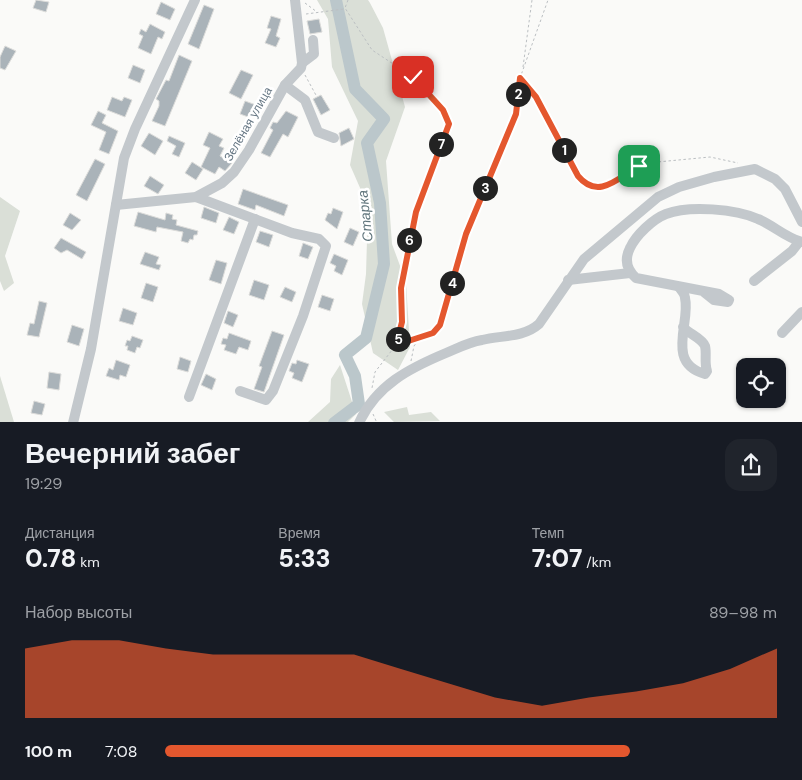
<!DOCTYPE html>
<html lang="ru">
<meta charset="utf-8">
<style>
:root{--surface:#171b24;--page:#20242c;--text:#f1f3f6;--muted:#9ea1a6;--accent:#e4572e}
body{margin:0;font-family:"DM Sans",sans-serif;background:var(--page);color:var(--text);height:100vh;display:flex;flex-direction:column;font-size:19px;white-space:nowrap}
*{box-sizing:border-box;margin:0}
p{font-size:16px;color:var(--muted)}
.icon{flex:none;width:28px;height:28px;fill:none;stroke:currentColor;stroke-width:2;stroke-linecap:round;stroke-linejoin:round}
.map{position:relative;height:422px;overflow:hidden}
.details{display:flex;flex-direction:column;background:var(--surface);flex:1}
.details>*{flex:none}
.tools{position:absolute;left:736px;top:358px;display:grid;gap:10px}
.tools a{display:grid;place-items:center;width:50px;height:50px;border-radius:10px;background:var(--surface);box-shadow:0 1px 4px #0004;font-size:25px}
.pin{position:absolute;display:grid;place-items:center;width:42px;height:42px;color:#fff;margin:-21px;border-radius:10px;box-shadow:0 2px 8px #0006}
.km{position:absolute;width:25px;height:25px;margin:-12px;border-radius:50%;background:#222;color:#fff;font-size:14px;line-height:25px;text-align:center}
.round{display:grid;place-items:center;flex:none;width:52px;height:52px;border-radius:15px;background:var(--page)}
.overview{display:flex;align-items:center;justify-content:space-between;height:85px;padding:0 25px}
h1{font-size:28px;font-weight:800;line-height:38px}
.stats{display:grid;grid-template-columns:repeat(3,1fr);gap:8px;height:85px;padding:5px 25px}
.stats div{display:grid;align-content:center}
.stats b{font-size:25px;font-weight:800}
.stats small{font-size:14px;font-weight:400}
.stats p{font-size:14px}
.chart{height:140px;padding:10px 25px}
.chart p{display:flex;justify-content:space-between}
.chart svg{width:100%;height:90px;margin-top:5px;fill:var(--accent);opacity:.7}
ul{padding:0 25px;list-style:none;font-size:16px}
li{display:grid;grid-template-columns:80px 60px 1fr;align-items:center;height:38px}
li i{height:12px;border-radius:6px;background:var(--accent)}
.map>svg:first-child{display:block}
.green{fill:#dadfd7}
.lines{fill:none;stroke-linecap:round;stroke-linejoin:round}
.river{stroke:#bbc7cb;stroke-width:12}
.building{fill:#aab3b9;stroke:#dcdcda}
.path{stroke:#bbbfc2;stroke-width:1;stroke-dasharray:2.5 2.5;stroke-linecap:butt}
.minor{stroke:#c3c8cc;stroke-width:10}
.route-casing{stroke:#fff;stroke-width:10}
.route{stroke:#e4572e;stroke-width:6}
.labels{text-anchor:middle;stroke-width:5;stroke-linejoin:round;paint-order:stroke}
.street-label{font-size:12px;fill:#657683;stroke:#fff}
.water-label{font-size:14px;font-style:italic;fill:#60757c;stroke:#fff}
</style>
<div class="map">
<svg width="802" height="423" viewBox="0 0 802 423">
<rect width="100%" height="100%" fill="#fafaf8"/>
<g class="green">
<path d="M317,0H368L370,3L383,28L405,107L386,161L392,244L406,282L410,347L398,370L373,353L362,304L366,274L368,206L350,165L358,121L332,67L328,19Z"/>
<path d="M0,197L20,211L5,256L14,283L4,291L0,281Z"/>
<path d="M340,365L356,414L348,422H308L330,402L331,379Z"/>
<path d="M0,376L14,422H0Z"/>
<path d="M407,407L409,415L431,412L440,421L394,422L384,412Z"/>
</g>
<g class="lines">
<path class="river" d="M334,423L359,404L355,376L345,355L366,338L384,264L380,203L367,143L384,119L355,89L336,0"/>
</g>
<g class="building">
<path d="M36,0L49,2L46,12L33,8Z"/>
<path d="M161,2L175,9L170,20L156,14Z"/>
<path d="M204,5L214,9L199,49L188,44Z"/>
<path d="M271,16L281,19L276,36L280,38L276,47L265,43L271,29L267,28Z"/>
<path d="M319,19L322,32L310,34L307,21Z"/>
<path d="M150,24L165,32L162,39L158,37L151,54L138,48L143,36L139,34L141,29L146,32Z"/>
<path d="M5,46L16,51L5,70L0,68V57Z"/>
<path d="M179,55L192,61L165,126L152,121L159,106V101L156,99L166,80L169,81Z"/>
<path d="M133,65L145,70L140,83L128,78Z"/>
<path d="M241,70L253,75L241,99L229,93Z"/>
<path d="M321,95L330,110L321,115L313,99Z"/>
<path d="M112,97L122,101L124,97L132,100L125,117L107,110Z"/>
<path d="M245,101L256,105L251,118L240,114Z"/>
<path d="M98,111L106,115L102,123L118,131L109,154L99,150L106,132L91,125Z"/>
<path d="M286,111L298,117L288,137L283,134L270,157L261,153L273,130L270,128L273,122L277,123Z"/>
<path d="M349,128L354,139L341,146L339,133Z"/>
<path d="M209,132L223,139L219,146L224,148L220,156L232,163L225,171L219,167L215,174L201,167L210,148L203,145Z"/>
<path d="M149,133L163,141L155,155L141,146Z"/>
<path d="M169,136L185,143L179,157L172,154L176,146L167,141Z"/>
<path d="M95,159L105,164L87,201L76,195Z"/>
<path d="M192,162L203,169L196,180L185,173Z"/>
<path d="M150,176L164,185L158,194L144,186Z"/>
<path d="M243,189L288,205L284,216L256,205L255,210L238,204Z"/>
<path d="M204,207L219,213L216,223L201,218Z"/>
<path d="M333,208L343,212L337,229L325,220L328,213L331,214Z"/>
<path d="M138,212L165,220L166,213L173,215L172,219L177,220L176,225L198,231L197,235H194L193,240L190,239L188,243L181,241L183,232L157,227L156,232L134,226Z"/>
<path d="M70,213L81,220L72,230L63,225Z"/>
<path d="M229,217L239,222L234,234L223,230Z"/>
<path d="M350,228L359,232L353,246L344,242Z"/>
<path d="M260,231L273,235L269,247L256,242Z"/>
<path d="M61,238L86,252L82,259L67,250L61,253L54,248Z"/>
<path d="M303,243L313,247L308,259L299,256Z"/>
<path d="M145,252L159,257L156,264L161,265L159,270L140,264Z"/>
<path d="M334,254L348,260L342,275L334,271L336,266L330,263Z"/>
<path d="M216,260L227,263L221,284L209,280Z"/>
<path d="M254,280L269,285L264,300L249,295Z"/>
<path d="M146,283L158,287L153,302L141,298Z"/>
<path d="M285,287L296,292L292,302L280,297Z"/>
<path d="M322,295L334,299L330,311L318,307Z"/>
<path d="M39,301L47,303L39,337L27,335L30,323L34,324Z"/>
<path d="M123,308L137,313L133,325L119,321Z"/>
<path d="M228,311L238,315L233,327L224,323Z"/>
<path d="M72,325L84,329L79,346L67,342Z"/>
<path d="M272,331L284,335L264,392L254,389L262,367L259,366Z"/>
<path d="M229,333L251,341L248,350L239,347L236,354L224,350L226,345L221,344L223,338L227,339Z"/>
<path d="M132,336L143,340L140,348L137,347L135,353L127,350L128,346H125L127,340L130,341Z"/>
<path d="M180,357L191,361L188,372L177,369Z"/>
<path d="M116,360L130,365L126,377L120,375L119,380L106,376L109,368L113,370Z"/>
<path d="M297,360L309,364L302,382L292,378L294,373L289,371L292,363L296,364Z"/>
<path d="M49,372L61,374L59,390L47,388Z"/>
<path d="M206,374L216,379L212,390L201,385Z"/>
<path d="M34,401L45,404L42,415L31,413Z"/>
</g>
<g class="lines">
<g class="path">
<path d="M348,0L345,8L372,50L413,77L443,109L449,125L415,212L401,288V332L396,345L375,372L372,388"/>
<path d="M305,3L317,12"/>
<path d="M306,14L344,9"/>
<path d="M523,67L532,0"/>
<path d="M305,75L317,97"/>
<path d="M521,78L536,97L578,176L592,188L604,187L647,163L710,157L738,163"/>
<path d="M396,345L433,333L440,325L465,234L516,114L520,78L548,0"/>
<path d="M411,361L414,346L419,339"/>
<path d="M373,414L377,423"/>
</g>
<g class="minor">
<path d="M302,63L314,54L313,40"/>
<path d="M285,85L305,100L318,132L334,138"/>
<path d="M196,197L292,233L319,239L326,246L303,316L273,391L266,400L240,391"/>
<path d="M116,205L196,197L222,183L234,172L249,150L285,85L301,68L302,63L295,0"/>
<path d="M568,280L630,273"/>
<path d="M754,281L792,251L799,242"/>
<path d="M679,287C681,290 685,294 685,298C691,322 665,363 705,374L707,371C704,362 707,354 705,346C702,338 689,334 683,327"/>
<path d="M704,292L714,300L728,302L729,300L719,294L636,278C627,270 624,260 630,248C636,235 653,219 666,214C689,205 736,209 758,219C773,225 786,238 802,242"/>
<path d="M782,333L802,312"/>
<path d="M189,397L255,219"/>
<path d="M73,423L91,349L124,158L135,129L195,0"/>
<path d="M359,423C376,385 410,368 446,353C458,348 469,342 482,340C502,335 523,338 539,324L584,259L658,197L679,187L714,177L755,169L775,179L785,189L802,222"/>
</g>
</g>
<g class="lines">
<defs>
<path id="route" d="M413,77L443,110L449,124L416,212L401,288L402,322L396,345L433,333L440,325L466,234L516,114L520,78L536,97L578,176C598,200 617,179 639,166"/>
</defs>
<use href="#route" class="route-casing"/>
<use href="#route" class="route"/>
</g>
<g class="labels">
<g class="street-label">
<text transform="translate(248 124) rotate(-60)" y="4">Зелёная улица</text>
</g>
<g class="water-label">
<text transform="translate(365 216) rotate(-96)" y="5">Старка</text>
</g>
</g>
</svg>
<div class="tools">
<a><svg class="icon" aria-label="locate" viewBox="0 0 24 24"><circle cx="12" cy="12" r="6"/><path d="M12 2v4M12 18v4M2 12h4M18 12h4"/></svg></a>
</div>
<div class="pin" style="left:639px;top:166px;background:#1e9e55"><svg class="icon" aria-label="arrive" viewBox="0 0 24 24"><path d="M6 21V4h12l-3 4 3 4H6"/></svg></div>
<div class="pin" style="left:413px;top:77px;background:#d93025"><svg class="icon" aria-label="check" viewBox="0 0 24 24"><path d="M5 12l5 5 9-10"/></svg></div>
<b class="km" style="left:564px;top:150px">1</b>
<b class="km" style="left:518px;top:94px">2</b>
<b class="km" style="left:485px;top:188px">3</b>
<b class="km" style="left:452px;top:283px">4</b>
<b class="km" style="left:398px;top:339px">5</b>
<b class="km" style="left:409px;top:240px">6</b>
<b class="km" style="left:441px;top:144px">7</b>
</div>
<section class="details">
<div class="overview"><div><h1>Вечерний забег</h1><p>19:29</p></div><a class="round"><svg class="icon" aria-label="share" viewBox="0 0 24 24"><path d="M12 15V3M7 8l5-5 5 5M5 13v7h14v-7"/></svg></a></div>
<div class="stats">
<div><p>Дистанция</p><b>0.78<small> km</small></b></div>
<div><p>Время</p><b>5:33</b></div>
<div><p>Темп</p><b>7:07<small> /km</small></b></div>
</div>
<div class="chart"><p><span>Набор высоты</span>89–98 m</p>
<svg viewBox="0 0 160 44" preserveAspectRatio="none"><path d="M0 44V10L10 6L20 6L30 10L40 13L50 13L60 13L70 13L80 20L90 27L100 34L110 38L120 34L130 31L140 27L150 20L160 10V44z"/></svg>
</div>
<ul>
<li><b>100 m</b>7:08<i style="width:76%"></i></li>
</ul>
</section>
